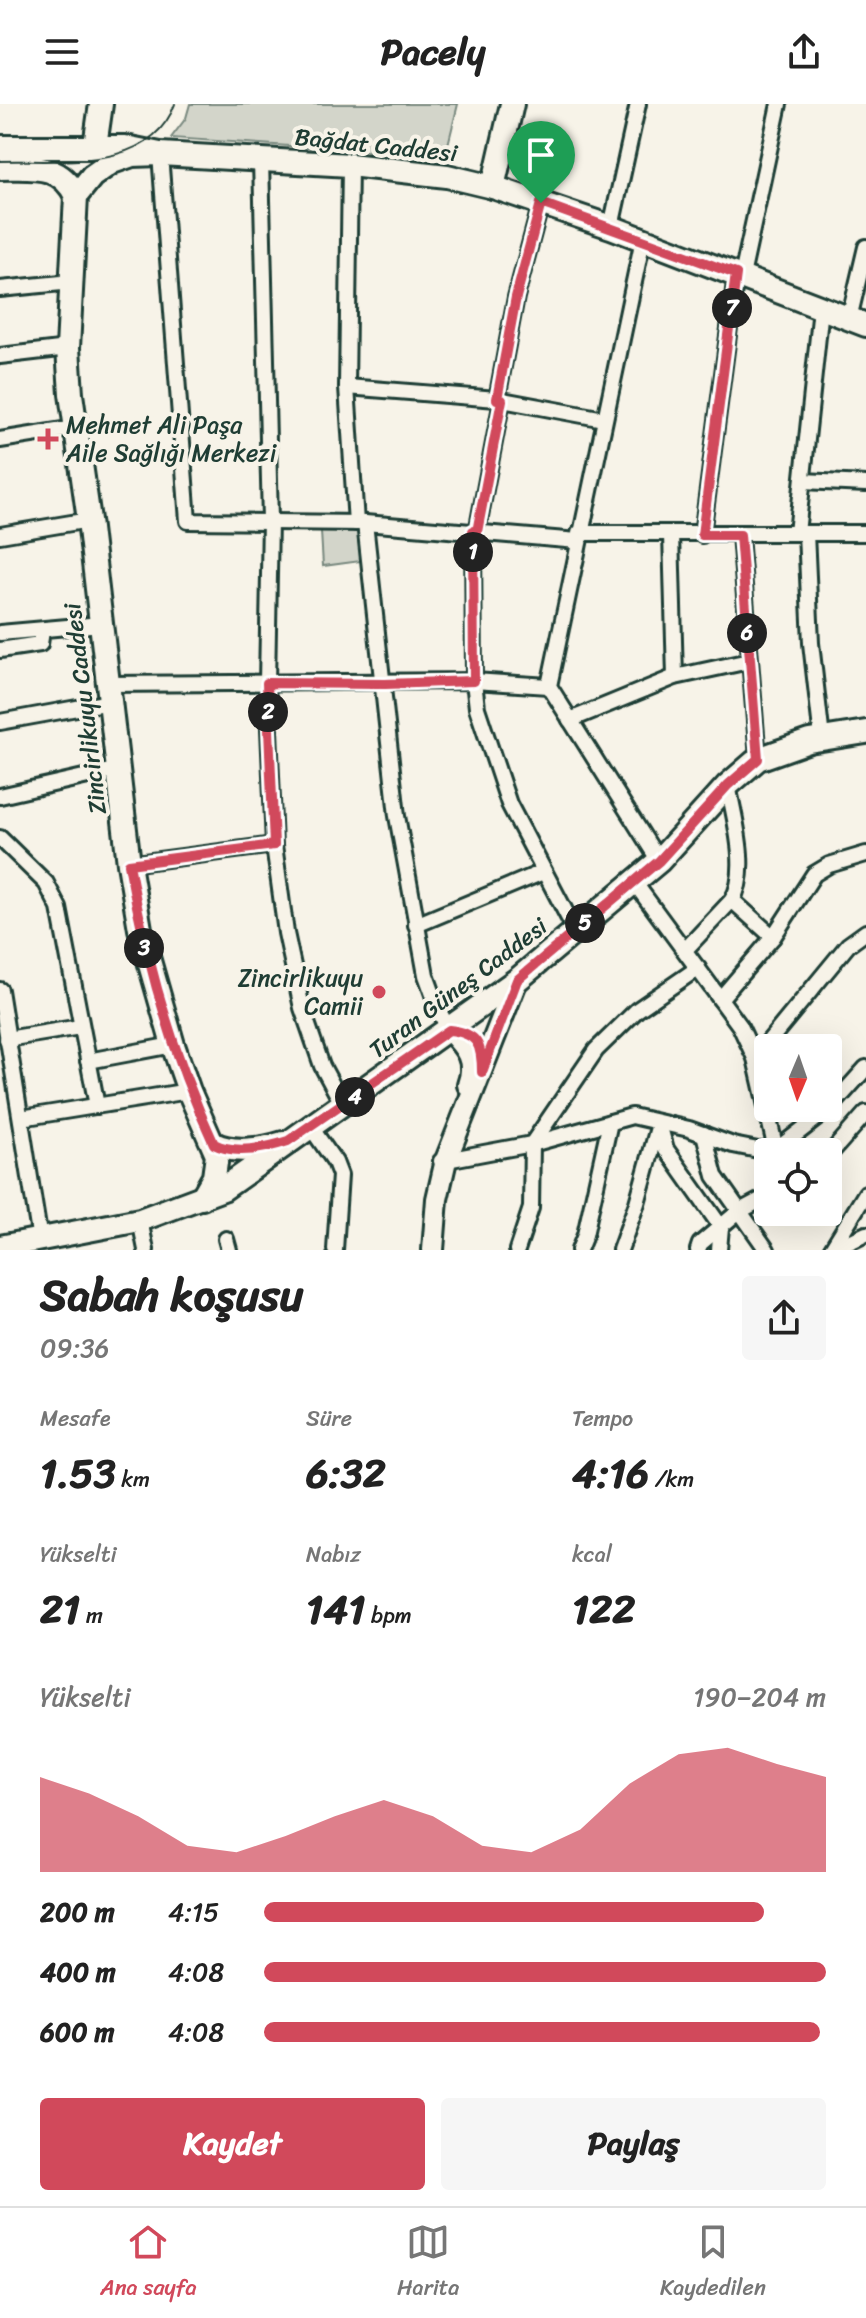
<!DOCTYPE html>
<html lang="tr">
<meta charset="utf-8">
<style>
:root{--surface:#fff;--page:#f6f6f6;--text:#222;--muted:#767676;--line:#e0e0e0;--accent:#d1495b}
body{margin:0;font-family:Sriracha,sans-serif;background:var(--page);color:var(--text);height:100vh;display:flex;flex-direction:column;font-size:30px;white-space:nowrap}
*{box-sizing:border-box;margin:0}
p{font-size:26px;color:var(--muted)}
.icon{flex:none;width:44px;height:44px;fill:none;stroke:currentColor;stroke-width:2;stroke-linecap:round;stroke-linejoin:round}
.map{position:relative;height:1146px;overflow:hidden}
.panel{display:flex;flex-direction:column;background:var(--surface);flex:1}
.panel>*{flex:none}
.needle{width:52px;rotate:182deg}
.fabs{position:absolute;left:754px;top:930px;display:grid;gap:16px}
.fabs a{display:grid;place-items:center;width:88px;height:88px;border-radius:8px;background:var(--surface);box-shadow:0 8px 32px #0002;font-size:40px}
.pin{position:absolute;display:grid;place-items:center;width:68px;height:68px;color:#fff;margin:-82px -34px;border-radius:50% 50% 50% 0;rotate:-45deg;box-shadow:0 0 8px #0007}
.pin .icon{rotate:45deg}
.km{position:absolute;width:40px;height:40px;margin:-20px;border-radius:50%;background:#222;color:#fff;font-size:22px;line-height:40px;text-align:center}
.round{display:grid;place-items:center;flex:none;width:84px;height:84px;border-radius:8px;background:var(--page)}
.overview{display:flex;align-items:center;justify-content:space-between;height:136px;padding:0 40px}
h1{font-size:44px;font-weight:800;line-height:60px}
.metrics{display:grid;grid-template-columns:repeat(3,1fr);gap:12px;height:136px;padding:8px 40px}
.metrics div{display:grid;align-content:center}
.metrics b{font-size:40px;font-weight:800}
.metrics small{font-size:22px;font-weight:400}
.metrics p{font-size:22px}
.chart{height:224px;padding:16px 40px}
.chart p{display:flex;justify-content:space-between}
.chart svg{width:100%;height:144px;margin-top:8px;fill:var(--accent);opacity:.7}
.action{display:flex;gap:16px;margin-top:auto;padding:16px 40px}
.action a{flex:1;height:92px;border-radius:8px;background:var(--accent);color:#fff;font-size:32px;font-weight:800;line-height:92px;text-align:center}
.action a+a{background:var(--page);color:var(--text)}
ul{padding:0 40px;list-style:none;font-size:26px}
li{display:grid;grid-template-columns:128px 96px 1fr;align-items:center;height:60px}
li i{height:20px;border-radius:10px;background:var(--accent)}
header{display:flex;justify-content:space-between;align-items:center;height:104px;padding:0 40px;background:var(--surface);font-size:36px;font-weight:800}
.dock{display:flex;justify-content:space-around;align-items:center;height:112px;border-top:2px solid var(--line);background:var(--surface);font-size:22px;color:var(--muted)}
.dock a{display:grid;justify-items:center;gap:4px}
.dock .active{color:var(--accent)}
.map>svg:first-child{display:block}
.green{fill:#d3d5ca;stroke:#79897f;stroke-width:2}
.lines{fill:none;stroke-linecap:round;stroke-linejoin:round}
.street-casing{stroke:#1f3d34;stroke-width:20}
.secondary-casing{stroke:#1f3d34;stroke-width:26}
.primary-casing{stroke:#1f3d34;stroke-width:28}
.street{stroke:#f7f3e8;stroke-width:14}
.secondary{stroke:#f7f3e8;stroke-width:20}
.primary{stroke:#f7f3e8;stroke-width:22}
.tram{stroke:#1f3d34;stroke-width:2}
.route-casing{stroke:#fff;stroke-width:16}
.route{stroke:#d1495b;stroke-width:10}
.poi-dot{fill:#d1495b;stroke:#f7f3e8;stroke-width:3}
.labels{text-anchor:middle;stroke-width:8;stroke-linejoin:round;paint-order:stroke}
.street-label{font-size:24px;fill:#1f3d34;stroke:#f7f3e8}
.poi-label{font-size:24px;fill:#1f3d34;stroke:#f7f3e8;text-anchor:start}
</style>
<header><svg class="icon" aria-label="menu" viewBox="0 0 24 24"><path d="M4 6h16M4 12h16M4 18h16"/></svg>Pacely<svg class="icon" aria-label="share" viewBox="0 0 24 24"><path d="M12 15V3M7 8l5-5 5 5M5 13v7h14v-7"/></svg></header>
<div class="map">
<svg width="866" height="1146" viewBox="0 0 866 1146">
<rect width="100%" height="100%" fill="#f7f3e8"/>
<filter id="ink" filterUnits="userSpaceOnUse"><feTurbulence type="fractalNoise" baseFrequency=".0125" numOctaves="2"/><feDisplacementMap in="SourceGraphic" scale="16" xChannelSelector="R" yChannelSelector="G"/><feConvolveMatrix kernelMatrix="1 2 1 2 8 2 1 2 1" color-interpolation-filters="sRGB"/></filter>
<g filter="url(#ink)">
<g class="green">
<path d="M190,0H458L447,45L438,52L171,34L186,14Z"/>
<path d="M321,427H358L361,457L323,462Z"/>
</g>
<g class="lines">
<defs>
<g id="street">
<path d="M160,50L188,417L365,419L578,437"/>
<path d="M261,56L270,416L267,579L274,741L286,829L302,904L322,962L343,1001"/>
<path d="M350,61L347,283L356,419"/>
<path d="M611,123L638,0"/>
<path d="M643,135L549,582L659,757"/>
<path d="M742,172L779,0"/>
<path d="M0,185L72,178"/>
<path d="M849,215L866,143"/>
<path d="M0,252L68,244"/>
<path d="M347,283L497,295L604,315"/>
<path d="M497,295L516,193L541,99"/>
<path d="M0,336L76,324"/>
<path d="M803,377L866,380"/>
<path d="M365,419L397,712L426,871L439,907L449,926"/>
<path d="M473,427L474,577L477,604L509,700L576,828"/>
<path d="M477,428L502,296"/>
<path d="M579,429H866"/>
<path d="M797,429L821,204"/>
<path d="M806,429L811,539L822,635"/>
<path d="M671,430L675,573"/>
<path d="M0,431L89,416"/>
<path d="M702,431L736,170"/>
<path d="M740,431L758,655"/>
<path d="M0,529L101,520"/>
<path d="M0,546L40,540L42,527"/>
<path d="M107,580L474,577L549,582"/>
<path d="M570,616L675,573L749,557"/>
<path d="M0,618L110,598"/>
<path d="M728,681C734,713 750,768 732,796L773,833"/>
<path d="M0,692L119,665"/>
<path d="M0,734L46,779L59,804L97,1002"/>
<path d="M129,760L274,741"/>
<path d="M634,778L740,922L755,954L776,1046"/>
<path d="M416,821L543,768"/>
<path d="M685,846L732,796"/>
<path d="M0,886L40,1136"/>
<path d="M720,895L773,833L814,770L829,761L866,750"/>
<path d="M7,935L80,923"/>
<path d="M755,954L848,841L866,828"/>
<path d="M88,957L173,941"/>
<path d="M21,1014L189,987"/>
<path d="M659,1020L666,1045L721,1123L719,1146"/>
<path d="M310,1022L335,1058L340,1071L335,1146"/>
<path d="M704,1030L715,1072L767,1146"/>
<path d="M828,1052L866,1009"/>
<path d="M441,1057L532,1040L632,1012L689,1025L733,1041L758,1046H776L831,1003L866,964"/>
<path d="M140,1116L146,1146"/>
<path d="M226,1135L229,1146"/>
<path d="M517,1146L531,1104L532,1040L596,946L637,906L698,864"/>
<path d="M579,1146L585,1131L610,1018"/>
<path d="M620,1146L637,1099L659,1020"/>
<path d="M698,1146L700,1140L738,1108L768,1092"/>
<path d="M831,1146L866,1089"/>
<path d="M833,1146L866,1130"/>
</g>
<g id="secondary">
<path d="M449,926C466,944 477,956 468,981"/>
<path d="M433,1146L437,1095L446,1056L517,876"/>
</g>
<g id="primary">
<path d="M95,42L101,0"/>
<path d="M0,43H125L160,50L350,61L447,72L493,83L611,123L866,221"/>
<path d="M160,50L132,51L112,58L92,72L76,92L68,244L71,290L89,416L129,760L140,825L173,941L189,987L217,1051L214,1073L202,1094"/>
<path d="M0,64C33,64 60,59 76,92"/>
<path d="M493,83L512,0"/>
<path d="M214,1040C233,1050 264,1045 283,1039"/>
<path d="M0,1143L140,1116L223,1085L517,876L659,757L728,681L758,655L809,637L866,628"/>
</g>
</defs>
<use href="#street" class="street-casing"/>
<use href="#secondary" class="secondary-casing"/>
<use href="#primary" class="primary-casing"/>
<use href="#street" class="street"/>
<use href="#secondary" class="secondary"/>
<use href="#primary" class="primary"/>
<path class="tram" d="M0,57C58,55 150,69 175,0"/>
</g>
</g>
<g class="lines" filter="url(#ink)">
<defs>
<path id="route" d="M541,99L736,170L702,431H740L758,655L728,681L659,757L517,876L482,968C482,941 478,929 449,926L288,1037C267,1044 235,1051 214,1040C172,950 146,858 129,760L274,741L267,579L385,580L474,577L473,427L477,428L502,296L497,295L516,193Z"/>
</defs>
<use href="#route" class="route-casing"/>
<use href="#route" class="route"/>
</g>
<g class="poi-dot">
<path d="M44 323h8v8h8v8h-8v8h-8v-8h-8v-8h8z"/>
<circle cx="379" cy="888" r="8"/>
</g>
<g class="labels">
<g class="street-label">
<text transform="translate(376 41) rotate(6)" y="8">Bağdat Caddesi</text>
<text transform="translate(85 605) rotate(-97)" y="8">Zincirlikuyu Caddesi</text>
<text transform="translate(458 884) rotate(-37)" y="8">Turan Güneş Caddesi</text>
</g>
<g class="poi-label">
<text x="66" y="329">Mehmet Ali Paşa<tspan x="66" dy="28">Aile Sağlığı Merkezi</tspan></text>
<text x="363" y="882" text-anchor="end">Zincirlikuyu<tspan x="363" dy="28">Camii</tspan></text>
</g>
</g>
</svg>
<div class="fabs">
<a><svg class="needle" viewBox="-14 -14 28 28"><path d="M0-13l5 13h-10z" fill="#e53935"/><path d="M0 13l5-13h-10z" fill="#767676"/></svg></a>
<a><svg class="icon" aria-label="locate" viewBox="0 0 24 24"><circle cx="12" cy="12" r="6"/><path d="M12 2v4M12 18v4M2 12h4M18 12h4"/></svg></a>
</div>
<div class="pin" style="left:541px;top:99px;background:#1e9e55"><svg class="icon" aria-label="arrive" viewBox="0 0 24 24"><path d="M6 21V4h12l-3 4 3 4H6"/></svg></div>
<b class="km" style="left:473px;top:448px">1</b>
<b class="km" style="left:268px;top:608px">2</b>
<b class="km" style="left:144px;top:844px">3</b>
<b class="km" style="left:355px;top:993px">4</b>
<b class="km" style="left:585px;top:819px">5</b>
<b class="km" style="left:747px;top:529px">6</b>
<b class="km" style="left:732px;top:204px">7</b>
</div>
<section class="panel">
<div class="overview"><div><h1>Sabah koşusu</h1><p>09:36</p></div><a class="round"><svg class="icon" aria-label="share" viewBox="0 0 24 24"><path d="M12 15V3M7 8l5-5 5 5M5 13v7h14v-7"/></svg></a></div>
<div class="metrics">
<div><p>Mesafe</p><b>1.53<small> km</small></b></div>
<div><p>Süre</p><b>6:32</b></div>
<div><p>Tempo</p><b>4:16<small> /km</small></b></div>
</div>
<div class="metrics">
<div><p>Yükselti</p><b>21<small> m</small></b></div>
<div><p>Nabız</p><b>141<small> bpm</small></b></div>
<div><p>kcal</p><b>122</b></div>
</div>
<div class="chart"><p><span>Yükselti</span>190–204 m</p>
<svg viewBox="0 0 160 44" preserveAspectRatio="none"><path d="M0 44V15L10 20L20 27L30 36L40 38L50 33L60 27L70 22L80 27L90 36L100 38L110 31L120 17L130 8L140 6L150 11L160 15V44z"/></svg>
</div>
<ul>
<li><b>200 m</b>4:15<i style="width:89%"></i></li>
<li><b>400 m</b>4:08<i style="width:100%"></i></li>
<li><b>600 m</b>4:08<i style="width:99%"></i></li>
</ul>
<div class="action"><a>Kaydet</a><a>Paylaş</a></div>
</section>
<nav class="dock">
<a class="active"><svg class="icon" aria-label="home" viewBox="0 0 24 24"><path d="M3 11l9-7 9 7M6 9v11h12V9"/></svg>Ana sayfa</a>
<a><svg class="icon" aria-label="map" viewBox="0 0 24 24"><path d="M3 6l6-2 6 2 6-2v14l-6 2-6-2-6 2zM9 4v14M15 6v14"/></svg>Harita</a>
<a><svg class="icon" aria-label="saved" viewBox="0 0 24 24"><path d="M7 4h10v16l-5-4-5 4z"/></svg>Kaydedilen</a>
</nav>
